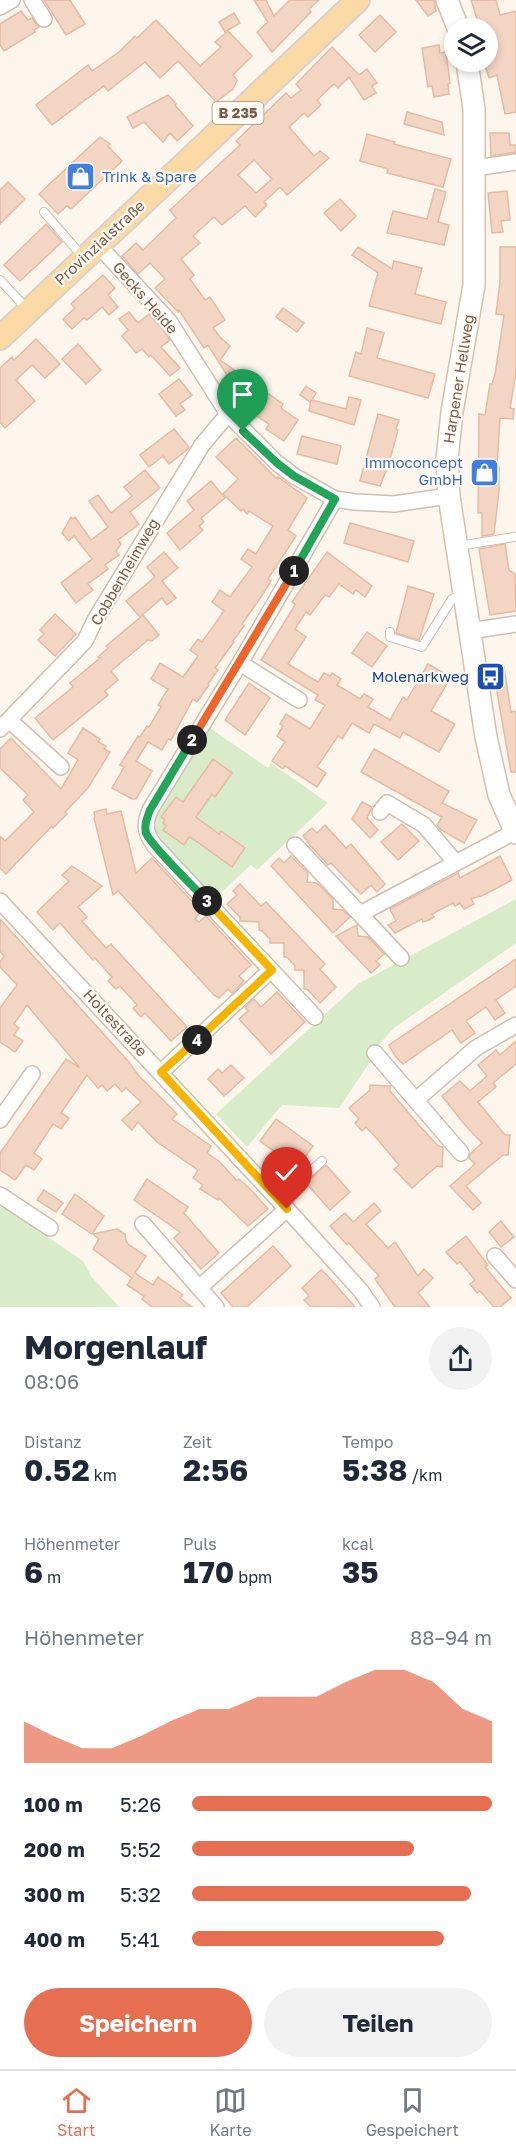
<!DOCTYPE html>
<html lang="de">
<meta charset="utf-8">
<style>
:root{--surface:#fff;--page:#f2f2f3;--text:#1f2937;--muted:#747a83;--line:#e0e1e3;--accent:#e76f51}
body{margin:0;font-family:"Golos Text",sans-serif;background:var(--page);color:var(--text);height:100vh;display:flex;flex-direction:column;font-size:22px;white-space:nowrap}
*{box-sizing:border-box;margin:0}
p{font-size:20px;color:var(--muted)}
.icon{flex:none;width:33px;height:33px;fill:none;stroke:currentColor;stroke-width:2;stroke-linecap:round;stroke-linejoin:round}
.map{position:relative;height:1307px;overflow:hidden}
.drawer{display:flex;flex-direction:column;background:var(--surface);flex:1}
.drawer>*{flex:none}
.controls{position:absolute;left:444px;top:18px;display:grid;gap:12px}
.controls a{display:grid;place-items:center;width:54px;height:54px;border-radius:50%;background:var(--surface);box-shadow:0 3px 9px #0003;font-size:30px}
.pin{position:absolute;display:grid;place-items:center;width:51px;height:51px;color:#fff;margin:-62px -26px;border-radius:50% 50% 50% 0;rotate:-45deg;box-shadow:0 0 6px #0007}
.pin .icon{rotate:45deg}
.km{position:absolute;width:30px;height:30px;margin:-15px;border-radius:50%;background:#222;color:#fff;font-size:16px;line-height:30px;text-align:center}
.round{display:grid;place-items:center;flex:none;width:63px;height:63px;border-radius:32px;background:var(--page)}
.summary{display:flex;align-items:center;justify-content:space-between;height:102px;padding:0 24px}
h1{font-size:33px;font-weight:700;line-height:45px}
.figures{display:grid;grid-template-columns:repeat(3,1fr);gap:9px;height:102px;padding:6px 24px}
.figures div{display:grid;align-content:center}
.figures b{font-size:30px;font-weight:700}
.figures small{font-size:16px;font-weight:400}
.figures p{font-size:16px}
.chart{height:168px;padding:12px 24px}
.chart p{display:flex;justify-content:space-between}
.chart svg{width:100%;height:108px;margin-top:6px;fill:var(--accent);opacity:.7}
.primary-button{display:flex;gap:12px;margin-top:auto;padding:12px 24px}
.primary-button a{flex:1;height:69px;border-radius:36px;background:var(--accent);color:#fff;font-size:24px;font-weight:700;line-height:69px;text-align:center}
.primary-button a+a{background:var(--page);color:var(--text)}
ul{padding:0 24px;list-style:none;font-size:20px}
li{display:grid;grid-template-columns:96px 72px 1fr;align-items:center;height:45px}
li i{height:15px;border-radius:8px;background:var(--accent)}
.dock{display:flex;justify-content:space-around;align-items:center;height:84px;border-top:2px solid var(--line);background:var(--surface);font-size:16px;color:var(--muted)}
.dock a{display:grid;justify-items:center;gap:3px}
.dock .current{color:var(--accent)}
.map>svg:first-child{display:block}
.green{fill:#d8ecc9}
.building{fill:#f3d5c3;stroke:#e6bba3;stroke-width:1.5;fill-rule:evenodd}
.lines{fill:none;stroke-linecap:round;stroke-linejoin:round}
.lane-casing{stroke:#d1beb0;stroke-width:10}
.street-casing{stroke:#d1beb0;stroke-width:18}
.secondary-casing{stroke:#d6c0b0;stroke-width:24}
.primary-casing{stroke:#dad1cd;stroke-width:26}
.lane{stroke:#fff;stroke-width:8}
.street{stroke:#fff;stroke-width:15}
.secondary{stroke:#fff;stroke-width:21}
.primary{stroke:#fbd9a5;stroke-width:22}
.split-1-casing{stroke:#fff;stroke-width:12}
.split-2-casing{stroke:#fff;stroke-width:12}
.split-3-casing{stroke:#fff;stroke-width:12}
.split-4-casing{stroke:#fff;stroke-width:12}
.split-5-casing{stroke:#fff;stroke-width:12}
.split-1{stroke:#22a559;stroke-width:8}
.split-2{stroke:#f0652b;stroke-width:8}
.split-3{stroke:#22a559;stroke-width:8}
.split-4{stroke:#f5b400;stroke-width:8}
.split-5{stroke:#f5b400;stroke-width:8}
.labels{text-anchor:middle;stroke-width:4.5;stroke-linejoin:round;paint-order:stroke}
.shield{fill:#fffaf3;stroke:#a28b7f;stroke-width:1.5}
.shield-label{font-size:14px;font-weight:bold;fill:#7a5c4d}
.shop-label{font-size:15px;fill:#366cbe;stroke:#fffaf3;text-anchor:start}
.street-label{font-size:15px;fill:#7a5c4d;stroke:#fffaf3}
.transit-label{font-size:15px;fill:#164399;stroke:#fffaf3;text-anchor:end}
</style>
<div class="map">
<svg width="516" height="1307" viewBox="0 0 516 1307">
<rect width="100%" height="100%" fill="#fdf6ec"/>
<g class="green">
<path d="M210,728L268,768L271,763L328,803L257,870L251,865L214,899L151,833L149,822Z"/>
<path d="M516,899V943L394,1028L372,1052L374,1056L339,1108L282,1105L247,1147L216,1114L358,984Z"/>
<path d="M0,1204L83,1261L91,1276L119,1307H0Z"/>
</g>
<g class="building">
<path d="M44,0H70L85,24L66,35Z"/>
<path d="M254,0H266L274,16L290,0H319L309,9L311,12L272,52L257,32L268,22Z"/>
<path d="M416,0H434L436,11L428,16Z"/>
<path d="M471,0H496L500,15L516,11V112L505,114L497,75L489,78L484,62H488V28H480Z"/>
<path d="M21,11L28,20L32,18L39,27L34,30L35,32L4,51L0,45V24Z"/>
<path d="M234,13L240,23L225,32L219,22Z"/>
<path d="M380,15L396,32L375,52L359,35Z"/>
<path d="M156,20L200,66L221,47L215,42L228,31L252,56L233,75L237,80L233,89L216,102L178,61L160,78L145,62L108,91L104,86L52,125L36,105L88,65L92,71L119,52L135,36L137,38Z"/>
<path d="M439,45L440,53L446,52L450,83L448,84L449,94L434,97L432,86L428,87L422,48Z"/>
<path d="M332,47L359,75L367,69L377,83L372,86L376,93L364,100L349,77L338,88L334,84L317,100L321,105L308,117L304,113L289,127L314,156L320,151L329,158L287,195L280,187L264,202L267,205L255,217L245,206L222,225L214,217L193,236L200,243L181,259L194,275L190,279L205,300L210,297L225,320L213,328L220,337L230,346L220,360L259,387L242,399L208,345L204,348L179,310L178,312L155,288L165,279L150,263L138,274L122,256L136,243L143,250L176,218L170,210L240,145L236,141L286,93L291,98L301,90L296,84ZM254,160L272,179L256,193L238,175Z"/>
<path d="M168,95L176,104L175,105L193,126L177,141L170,133L163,142L144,122L133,128L127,117Z"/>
<path d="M407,112L442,122L444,135L404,124Z"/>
<path d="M490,133H509L510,145H516V152L491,156Z"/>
<path d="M367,134L395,142L394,144L451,159L443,187L387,173L388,169L360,161Z"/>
<path d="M100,137L110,144L108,146L122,161L71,209L67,206L58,214L39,194Z"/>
<path d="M8,182L25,199L0,224V190Z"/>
<path d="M435,189L446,192L438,222L449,225L444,245L387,233L393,211L427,219Z"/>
<path d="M507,191L510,220L501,221L503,232L492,233L488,193Z"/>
<path d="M340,199L356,216L341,231L324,213Z"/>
<path d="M46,224L62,242L20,281L4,265Z"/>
<path d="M358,247L392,269L394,261L422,268L415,294L446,302L441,324L369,306L378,273L352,255Z"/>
<path d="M500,247H516V373L510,408L514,409L513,419L500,418L497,467H499V491L494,534L482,536V513H478L479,414L485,415L490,384H492L495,374L504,315L496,314L500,282Z"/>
<path d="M103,275L115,288L108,295L118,307L109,315L102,307L87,320L84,318L72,329L63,319L75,308L71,304Z"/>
<path d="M283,308L304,323L297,332L276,317Z"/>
<path d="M129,312L138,323L149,314L161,327L170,340L161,347L180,368L170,376L151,355L149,357L142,349L136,353L122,336L128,330L119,319Z"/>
<path d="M367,328L384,333L377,358L435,374L428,398L349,376L356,352L361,354Z"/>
<path d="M36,339L60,364L45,378L32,365L16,380L35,401L5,428L0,422V368L12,357L14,360Z"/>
<path d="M78,344L101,370L86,384L62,359Z"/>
<path d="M179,379L192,395L180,404L185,410L176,416L159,394Z"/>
<path d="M306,386L316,393L312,400L346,409L349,397L361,400L354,425L309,411L311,400L310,402L300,395Z"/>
<path d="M266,392L283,404L281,408L298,420L284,441L266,429L269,424L252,413Z"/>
<path d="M378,414L399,420L396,429L398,430L389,463L380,486L360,481Z"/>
<path d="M174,429L189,447L188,449L169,464L163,456L149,467L140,455Z"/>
<path d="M302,436L341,446L337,464L297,454Z"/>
<path d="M236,438L277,479L278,477L307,498L288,530L296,536L268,579L271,581L261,597L242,624L244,626L233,641L234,642L215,668L218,670L208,684L209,685L197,702L193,699L171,740L168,739L162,750L148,742L136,761L152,771L136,799H132L112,788L124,767L120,765L138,736L140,737L147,726L149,727L161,707L158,705L168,689L151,679L160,663L183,677L198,656L190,650L198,639L202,642L224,611L212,602L220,590L230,597L252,567L241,559L248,549L256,554L273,526L249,511L247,514L243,509L241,511L223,494L238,479L216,457Z"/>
<path d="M145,470L160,488L130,512L139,524L118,540L121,544L116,551L119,555L105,565L108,569L88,584L93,590L76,603L61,583L92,559L74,536L69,541L62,533L71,517L72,519L75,517L91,540L108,527L89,501L98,495L111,513L132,496L124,487Z"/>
<path d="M211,481L225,498L201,518L204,522L199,526L203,530L180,550L167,533L194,510L187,501Z"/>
<path d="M350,523L414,541L408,562L344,543Z"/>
<path d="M505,544L509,570L515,574L516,611L490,615L479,549Z"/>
<path d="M164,552L178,568L162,581L176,598L167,605L162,598L140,617L126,601L155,577L147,567Z"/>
<path d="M327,552L372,586L365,597L356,590L353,594L339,584L329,597L325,595L310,615L306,612L295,629L306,637L288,664L318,682L324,673L330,676L332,673L341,679L337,685L360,699L364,694L373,699L368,707L390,720L403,697L407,700L428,664L451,677L431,711L455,724L439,752L403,732L400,738L374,724L369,733L352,723L342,739L338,736L317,767L326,773L317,787L285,766L283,769L272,761L285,742L277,736L283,726L280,724L286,714L310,729L325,705L315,700L318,695L261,660L292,610L295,604L292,602Z"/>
<path d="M408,586L434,594L419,640L396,633Z"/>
<path d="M55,614L76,634L55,656L38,640L44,634L40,630Z"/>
<path d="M143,615L159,635L152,641L148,640L111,671L118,680L105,691L108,695L53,740L35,718L73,687L70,683L100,658L98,657L108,648L106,646Z"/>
<path d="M367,632L387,646L372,667L352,653Z"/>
<path d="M504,667L511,712L516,711V772H511L493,669Z"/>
<path d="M249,683L270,698L245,735L225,720Z"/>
<path d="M83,728L100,739L98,742L106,746L104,749L110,752L88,788L65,812L67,814L53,828L52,826L6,874L0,868V836L5,841L34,812L23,800L28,795L0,768V749L11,738L61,789L78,760L68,753Z"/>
<path d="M374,749L449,791L442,803L477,820L464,843L441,830L437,825L442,817L361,772Z"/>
<path d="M213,759L232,773L215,797L212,794L196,817L219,834L221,831L245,848L232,867L193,839L189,837L184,845L163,830L166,826L163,823L165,820L161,817L176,797L183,802Z"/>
<path d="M362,802L372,807L367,818L378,830L370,838L352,819Z"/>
<path d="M106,809L107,814L121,811L136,873L152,858L201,911L195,919L199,922L206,916L251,965L239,976L244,981L232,993L228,989L219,998L214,995L118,891L113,895L94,818L95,817L94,812Z"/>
<path d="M402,824L419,841L398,860L381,842Z"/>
<path d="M325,825L346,848L351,844L385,884L377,892L371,885L361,894L331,863L328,865L307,842L308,841L303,836L312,828L317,833Z"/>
<path d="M291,856L308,873L307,882L317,883L333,899V909L343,910L350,917L333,933L271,866L279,858L284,863Z"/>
<path d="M500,856L512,880L484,895L471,899L474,904L464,909L460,903L455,906L453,903L432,914L434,917L429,920L423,922L422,919L395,933L388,925L396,921L390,909L458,873L460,878Z"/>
<path d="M72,866L102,886L78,907L87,917L82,921L106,948L111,944L187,1027L171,1041L145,1013L141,1017L133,1008L137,1005L120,986L116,989L108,981L112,977L95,958L93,960L60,923L53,930L37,912L69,881L62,875Z"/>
<path d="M240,884L261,906L266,902L325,964L320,969L336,987L320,1003L307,989H304V970H295V966L287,957H284V943H270V939L262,931L259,930V922L240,921V917L227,904L237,895L233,891Z"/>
<path d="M0,919L128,1061L139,1076L177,1114L172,1119L211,1146L207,1153L220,1162L237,1181L239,1179L253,1192L268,1209L248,1226L219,1198L218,1200L200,1189L203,1185L193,1178L198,1170L157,1142L138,1122L132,1130L122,1120L141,1102L126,1088L122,1092L115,1084L107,1091L102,1085L98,1088L87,1075L61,1113L69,1118L61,1129L53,1124L34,1153L42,1159L34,1170L26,1165L15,1180L0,1170V1153L66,1059L80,1068L27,1005L14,1024L19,1028L14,1035L23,1041L15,1052L0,1042V1008L17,985L0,967V962L4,956L0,951Z"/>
<path d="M357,925L358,936L368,937L384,954L376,961L380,965L371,973L336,936Z"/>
<path d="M516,959V986L496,1000L505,1013L495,1020L486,1007L466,1021L475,1033L461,1043L452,1030L403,1064L395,1056L389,1045Z"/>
<path d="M277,992L305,1022L271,1054L239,1019L248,1011L245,1007L254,999L261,1007Z"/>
<path d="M516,1041V1064L493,1083L496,1087L478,1102L505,1135H510L508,1155H503L466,1186L481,1203L473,1210L450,1186L475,1164L469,1158L471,1153L482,1143L465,1125L442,1096L460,1081L470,1091L487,1076L478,1065L496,1050L500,1055Z"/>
<path d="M231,1065L244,1078L224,1096L208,1079L218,1069L222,1073Z"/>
<path d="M370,1085L390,1086V1091L419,1125L438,1146L443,1147L442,1167L437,1166L412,1188L394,1169L399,1165L378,1140L366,1127L362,1131L355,1123L359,1119L349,1108L370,1090Z"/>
<path d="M276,1119L313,1146L297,1168L260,1141Z"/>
<path d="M326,1165L350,1192L330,1210L306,1183Z"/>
<path d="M147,1179L188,1207L184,1213L219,1253L201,1269L174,1238L180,1232L134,1200Z"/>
<path d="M44,1190L63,1203L56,1212L37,1200Z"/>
<path d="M75,1194L104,1216L92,1234L62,1214Z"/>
<path d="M374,1203L381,1211L366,1224L388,1248L395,1242L418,1276L424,1269L433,1278L418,1293L430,1307H395L375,1279L379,1276L349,1243L347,1245L330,1226L345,1213L353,1222Z"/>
<path d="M501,1221L514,1237L501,1247L489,1232Z"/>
<path d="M117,1229L125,1234L126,1241L129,1245L146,1256L135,1273L153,1285L158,1277L183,1295L180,1298L192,1307H152L142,1299L144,1296L127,1285L132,1278L93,1249L99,1239L93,1234Z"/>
<path d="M466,1236L488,1265L485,1267L511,1298L500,1307H494L480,1291L477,1293L470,1284L475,1280L460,1262L457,1264L446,1252Z"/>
<path d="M273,1246L291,1266L247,1307H233L221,1293Z"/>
<path d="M321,1270L327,1275L355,1307H311L304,1300L309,1296L302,1288Z"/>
</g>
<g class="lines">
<defs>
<g id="lane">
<path d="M44,212L82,256"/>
<path d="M0,280L28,310"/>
<path d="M459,546L514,537"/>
<path d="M390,632V637L422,647L452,599L463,594"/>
<path d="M284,1206L301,1180L322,1161"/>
</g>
<g id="street">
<path d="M32,0L44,19"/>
<path d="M0,7L12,0"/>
<path d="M474,168L516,162"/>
<path d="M98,245L169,321L228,414L277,463L294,476L335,499L355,502L394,504L449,496"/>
<path d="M469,631L516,624"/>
<path d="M240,663L299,700"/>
<path d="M9,720L61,767"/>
<path d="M0,729L85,641L95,620L202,445L228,414"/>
<path d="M380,812L387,803L424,825L456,863"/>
<path d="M295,845L360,914L516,831"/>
<path d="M0,901L287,1209L361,1291L372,1307"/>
<path d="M360,914L401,958"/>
<path d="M315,1017L154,845C145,832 144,825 150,810L240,663L335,499"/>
<path d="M375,1053L461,1153"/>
<path d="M161,1072L271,970"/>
<path d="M417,1099L476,1048L516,1025"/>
<path d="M0,1120L32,1074"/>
<path d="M0,1195L50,1228"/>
<path d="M143,1224L216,1307"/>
<path d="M495,1256L516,1280"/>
<path d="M200,1287L287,1209"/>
</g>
<g id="secondary">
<path d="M447,0L458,28"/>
<path d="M467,62L474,109V285L452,412L447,459L449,496L486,737L499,795L516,833"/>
</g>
<path id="primary" d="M0,338L358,0"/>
</defs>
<use href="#lane" class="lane-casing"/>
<use href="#street" class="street-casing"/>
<use href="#secondary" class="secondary-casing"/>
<use href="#primary" class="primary-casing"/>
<use href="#lane" class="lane"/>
<use href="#street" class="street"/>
<use href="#secondary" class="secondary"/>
<use href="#primary" class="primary"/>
</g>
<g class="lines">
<defs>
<path id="split-1" d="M243,431L277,463L294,476L335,499L294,571"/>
<path id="split-2" d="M192,740L294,571"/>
<path id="split-3" d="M192,740L150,810C147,818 144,825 146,833C151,846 195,888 207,901"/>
<path id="split-4" d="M197,1040L272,970L207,901"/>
<path id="split-5" d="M197,1040L161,1072L287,1209"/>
</defs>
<use href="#split-1" class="split-1-casing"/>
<use href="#split-2" class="split-2-casing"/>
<use href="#split-3" class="split-3-casing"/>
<use href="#split-4" class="split-4-casing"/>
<use href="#split-5" class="split-5-casing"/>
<use href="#split-1" class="split-1"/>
<use href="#split-2" class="split-2"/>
<use href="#split-3" class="split-3"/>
<use href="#split-4" class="split-4"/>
<use href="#split-5" class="split-5"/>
</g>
<defs>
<symbol id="shop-square" viewBox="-11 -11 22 22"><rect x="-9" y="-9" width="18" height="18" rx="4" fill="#3f7fe0" stroke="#fffaf3"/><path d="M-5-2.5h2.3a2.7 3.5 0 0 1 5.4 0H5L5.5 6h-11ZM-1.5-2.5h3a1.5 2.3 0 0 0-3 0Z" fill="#fff"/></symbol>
<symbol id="bus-square" viewBox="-11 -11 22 22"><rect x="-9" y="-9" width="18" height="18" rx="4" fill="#1a4fb4" stroke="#fffaf3"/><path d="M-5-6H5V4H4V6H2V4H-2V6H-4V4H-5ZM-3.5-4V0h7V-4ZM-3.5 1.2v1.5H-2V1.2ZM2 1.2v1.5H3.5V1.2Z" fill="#fff"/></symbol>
</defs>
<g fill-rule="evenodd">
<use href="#shop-square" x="64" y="160" width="33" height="33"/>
<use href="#shop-square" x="468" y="456" width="33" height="33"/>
<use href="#bus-square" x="474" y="660" width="33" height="33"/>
</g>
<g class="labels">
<rect class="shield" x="212.5" y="102" width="51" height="22" rx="4.5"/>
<g class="shield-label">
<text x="238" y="118">B 235</text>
</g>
<g class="shop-label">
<text x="102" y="182">Trink &amp; Spare</text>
<text x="463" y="468" text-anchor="end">Immoconcept<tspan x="463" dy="17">GmbH</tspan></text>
</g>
<g class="street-label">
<text transform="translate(100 243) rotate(-43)" y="5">Provinzialstraße</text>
<text transform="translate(145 298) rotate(49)" y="5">Gecks Heide</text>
<text transform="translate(459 379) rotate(-81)" y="5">Harpener Hellweg</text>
<text transform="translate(125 572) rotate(-60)" y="5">Cobbenheimweg</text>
<text transform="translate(115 1023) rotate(47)" y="5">Holtestraße</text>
</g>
<g class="transit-label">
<text x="469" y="682">Molenarkweg</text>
</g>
</g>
</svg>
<div class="controls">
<a><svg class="icon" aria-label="layers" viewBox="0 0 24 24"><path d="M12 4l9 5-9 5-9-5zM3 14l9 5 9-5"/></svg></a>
</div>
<div class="pin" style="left:243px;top:431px;background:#1e9e55"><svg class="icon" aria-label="arrive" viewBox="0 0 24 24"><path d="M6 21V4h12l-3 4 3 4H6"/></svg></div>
<div class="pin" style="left:287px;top:1209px;background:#d93025"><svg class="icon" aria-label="check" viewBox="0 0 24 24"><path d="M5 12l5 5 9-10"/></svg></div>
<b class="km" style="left:294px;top:571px">1</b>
<b class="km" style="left:192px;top:740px">2</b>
<b class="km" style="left:207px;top:901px">3</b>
<b class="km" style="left:197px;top:1040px">4</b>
</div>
<section class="drawer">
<div class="summary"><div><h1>Morgenlauf</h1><p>08:06</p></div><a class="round"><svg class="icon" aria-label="share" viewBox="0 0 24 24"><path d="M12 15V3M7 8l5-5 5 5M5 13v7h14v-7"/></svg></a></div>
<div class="figures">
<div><p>Distanz</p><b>0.52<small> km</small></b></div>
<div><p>Zeit</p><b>2:56</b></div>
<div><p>Tempo</p><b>5:38<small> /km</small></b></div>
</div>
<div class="figures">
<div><p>Höhenmeter</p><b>6<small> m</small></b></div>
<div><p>Puls</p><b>170<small> bpm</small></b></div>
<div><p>kcal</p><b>35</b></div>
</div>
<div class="chart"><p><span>Höhenmeter</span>88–94 m</p>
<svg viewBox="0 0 160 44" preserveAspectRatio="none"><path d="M0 44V27L10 33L20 38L30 38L40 33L50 27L60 22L70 22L80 17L90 17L100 17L110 11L120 6L130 6L140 11L150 22L160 27V44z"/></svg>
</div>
<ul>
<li><b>100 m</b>5:26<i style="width:100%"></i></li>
<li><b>200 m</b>5:52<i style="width:74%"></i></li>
<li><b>300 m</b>5:32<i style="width:93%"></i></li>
<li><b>400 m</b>5:41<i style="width:84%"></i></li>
</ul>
<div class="primary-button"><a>Speichern</a><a>Teilen</a></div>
</section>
<nav class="dock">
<a class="current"><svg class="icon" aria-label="home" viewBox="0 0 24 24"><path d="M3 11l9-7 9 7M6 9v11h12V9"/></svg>Start</a>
<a><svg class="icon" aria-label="map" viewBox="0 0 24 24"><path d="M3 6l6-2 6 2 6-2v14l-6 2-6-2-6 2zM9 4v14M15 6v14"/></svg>Karte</a>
<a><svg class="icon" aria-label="saved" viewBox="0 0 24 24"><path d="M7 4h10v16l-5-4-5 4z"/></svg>Gespeichert</a>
</nav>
